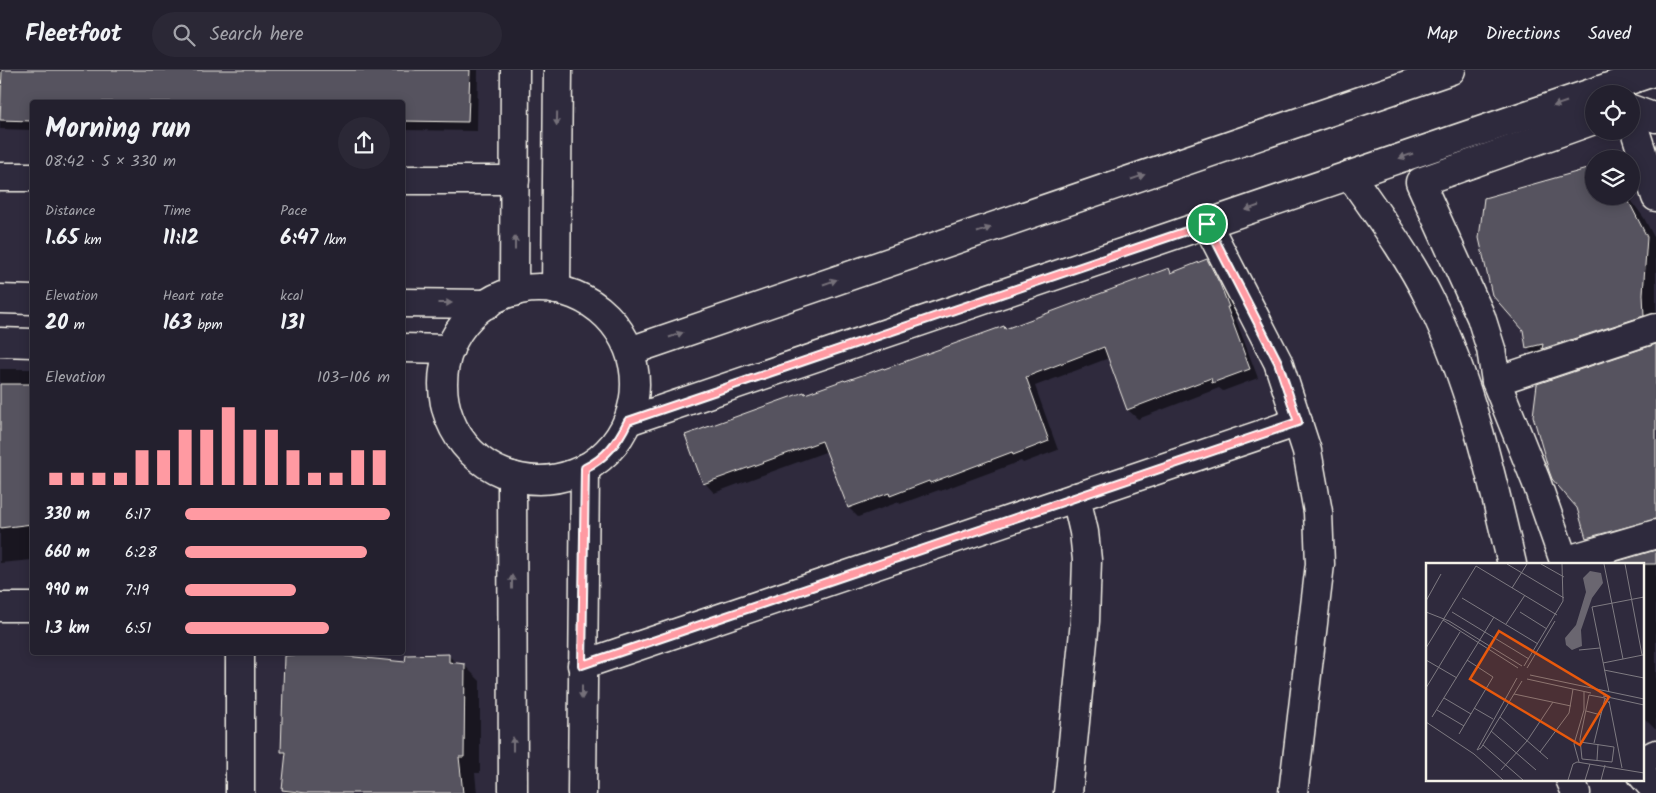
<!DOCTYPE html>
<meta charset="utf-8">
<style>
:root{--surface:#23202e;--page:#2b2836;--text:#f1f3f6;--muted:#a3a3aa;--line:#403e4a;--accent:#ff9aa2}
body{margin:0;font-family:Kalam,sans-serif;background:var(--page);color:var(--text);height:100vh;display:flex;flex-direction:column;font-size:19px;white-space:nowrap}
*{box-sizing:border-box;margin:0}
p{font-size:16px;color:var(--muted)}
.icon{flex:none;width:28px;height:28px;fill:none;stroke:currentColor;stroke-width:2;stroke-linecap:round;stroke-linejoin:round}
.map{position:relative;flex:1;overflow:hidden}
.sheet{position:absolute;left:30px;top:30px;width:375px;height:555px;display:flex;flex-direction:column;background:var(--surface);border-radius:5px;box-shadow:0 2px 12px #0003,0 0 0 1px var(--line)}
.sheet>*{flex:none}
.buttons{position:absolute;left:1585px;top:15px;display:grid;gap:10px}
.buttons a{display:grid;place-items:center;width:55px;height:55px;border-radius:50%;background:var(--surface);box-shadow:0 2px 12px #0003,0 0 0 1px var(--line);font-size:25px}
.pin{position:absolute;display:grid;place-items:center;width:42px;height:42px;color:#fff;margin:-21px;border:2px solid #fff;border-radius:50%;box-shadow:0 1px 5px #0007}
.round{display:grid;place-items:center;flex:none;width:52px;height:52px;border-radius:26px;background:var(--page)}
.headline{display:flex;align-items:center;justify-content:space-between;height:85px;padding:0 15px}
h1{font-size:28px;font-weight:600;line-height:38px}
.metrics{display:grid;grid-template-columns:repeat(3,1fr);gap:8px;height:85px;padding:5px 15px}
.metrics div{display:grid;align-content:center}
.metrics b{font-size:21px;font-weight:600}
.metrics small{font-size:14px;font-weight:400}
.metrics p{font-size:14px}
.chart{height:140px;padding:10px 15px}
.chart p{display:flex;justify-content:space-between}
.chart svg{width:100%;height:90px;margin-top:5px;stroke:var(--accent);stroke-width:6}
ul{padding:0 15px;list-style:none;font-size:16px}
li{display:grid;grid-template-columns:80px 60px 1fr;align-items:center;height:38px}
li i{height:12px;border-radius:6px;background:var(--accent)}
header{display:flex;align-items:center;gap:30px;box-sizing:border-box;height:70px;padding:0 25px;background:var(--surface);border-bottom:1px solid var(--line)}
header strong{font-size:24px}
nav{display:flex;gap:28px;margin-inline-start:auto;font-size:18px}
.search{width:350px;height:45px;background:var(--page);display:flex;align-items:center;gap:12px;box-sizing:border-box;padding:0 18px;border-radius:28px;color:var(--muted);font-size:19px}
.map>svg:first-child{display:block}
.shadow{fill:#0007}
.building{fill:#56525f;stroke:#f4f1e8}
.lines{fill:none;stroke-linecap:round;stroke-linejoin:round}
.minor-casing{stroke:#f4f1e8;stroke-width:31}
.minor{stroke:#2f2a3d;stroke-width:28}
.oneway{fill:#747079}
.route-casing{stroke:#fff;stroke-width:10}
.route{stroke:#ff9aa2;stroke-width:6}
.inset-road{fill:none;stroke:#7e7a81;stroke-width:1}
.view{fill:#e8590c;fill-opacity:0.15;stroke:#e8590c;stroke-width:2.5}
.inset-edge{fill:none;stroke:#f4f1e8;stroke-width:2.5}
</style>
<header>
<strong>Fleetfoot</strong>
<div class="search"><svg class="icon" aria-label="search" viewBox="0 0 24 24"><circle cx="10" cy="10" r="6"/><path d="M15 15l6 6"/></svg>Search here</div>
<nav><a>Map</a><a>Directions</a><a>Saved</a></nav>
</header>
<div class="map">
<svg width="1656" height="723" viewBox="0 0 1656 723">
<rect width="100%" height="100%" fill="#2f2a3d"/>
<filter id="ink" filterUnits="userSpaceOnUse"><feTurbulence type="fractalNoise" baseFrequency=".02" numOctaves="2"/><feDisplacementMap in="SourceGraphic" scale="10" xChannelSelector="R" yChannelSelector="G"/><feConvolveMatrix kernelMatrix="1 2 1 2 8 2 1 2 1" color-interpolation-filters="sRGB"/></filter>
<g filter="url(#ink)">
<g class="shadow">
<path d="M0,0H478L477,61L402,60V32H32V60L0,59Z"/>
<path d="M1594,126H1628L1644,148L1656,171V263L1543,294L1527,278L1524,259Z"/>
<path d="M1207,190L1217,200L1229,224L1237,246L1235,247L1258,308L1223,321L1219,318L1138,349L1128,340L1109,288L1035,316L1058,380L1023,393L1021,391L940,421L939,420L900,434L899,432L858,447L849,438L828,381L714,423L705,413L806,325L884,300L1004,257L1006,260L1169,200L1172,203Z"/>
<path d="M1656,276V468L1599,471L1583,454Z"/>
<path d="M0,299H32V490L0,493Z"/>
<path d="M1656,482V659H1655L1642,646V494H1613Z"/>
<path d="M303,582H348L353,588L406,593L448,585L457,594L464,595L480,611V703H475L477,723H287L284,720L287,686L282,682Z"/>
</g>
<g class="building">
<path d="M2,0H470L468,52L402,51V32H32V51L0,50Z"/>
<path d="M1594,97V126H1626L1647,167L1643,224L1644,246L1542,279L1543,274L1526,278L1523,260L1492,225L1479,168L1484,128Z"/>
<path d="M1207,189L1220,214L1229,237H1227L1250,299L1212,313L1211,308L1127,340L1104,277L1026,307L1049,371L1013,385L1012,382L930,413L929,411L890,426L889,423L848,438L822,371L703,414L685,365L804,322L805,324L844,310L845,311L883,298L884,299L1004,256L1005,259L1169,198L1171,203Z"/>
<path d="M1656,274V449L1586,468L1577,438L1552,409L1549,401L1533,346L1537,314Z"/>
<path d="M0,314H32V454L0,458Z"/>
<path d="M1656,480V494H1608Z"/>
<path d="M301,582H345V586L405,592L406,585L449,584V592L465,594L464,687H459L463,723H306L282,720L286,682H281L284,586L301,584Z"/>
</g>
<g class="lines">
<defs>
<g id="minor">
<path d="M1631,39L1656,48"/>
<path d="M1631,48L1656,127"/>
<path d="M1350,105C1378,145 1409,187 1430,230C1471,314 1491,404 1512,494"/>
<path d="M0,107H32"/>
<path d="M402,110H515"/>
<path d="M1207,154L1278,292L1307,381L1318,442L1320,494L1293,723"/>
<circle cx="539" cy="314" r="96"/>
<path d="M556,220L558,0"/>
<path d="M514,222L515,0"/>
<path d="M0,229L32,230"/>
<path d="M402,233L488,234"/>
<path d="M0,272L32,273"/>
<path d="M402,278L450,279"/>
<path d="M630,281L1451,0"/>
<path d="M1496,311L1656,258"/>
<path d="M628,351L1656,1"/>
<path d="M512,406L513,723"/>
<path d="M1564,491L1656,464"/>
<path d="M1565,494L1536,411L1496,311L1491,279L1481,247L1420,112L1594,50"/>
<path d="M0,537H32"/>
<path d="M582,595L1298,352"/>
<path d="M1642,691L1656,684"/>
<path d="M1642,705L1656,721"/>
<path d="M1570,709L1576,723"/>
<path d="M240,723V582"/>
<path d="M582,723L585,398"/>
<path d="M1068,723L1085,551L1087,490L1084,462L1076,427"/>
</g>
</defs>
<use href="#minor" class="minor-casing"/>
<use href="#minor" class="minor"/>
</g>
<defs><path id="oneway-solid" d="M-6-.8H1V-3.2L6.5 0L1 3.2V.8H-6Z" transform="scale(1.25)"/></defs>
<g class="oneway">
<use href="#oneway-solid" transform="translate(1560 34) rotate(161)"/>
<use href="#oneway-solid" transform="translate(557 49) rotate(91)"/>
<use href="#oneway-solid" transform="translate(1406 86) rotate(161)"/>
<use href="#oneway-solid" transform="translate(1138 107) rotate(-19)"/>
<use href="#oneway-solid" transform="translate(1252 138) rotate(161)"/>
<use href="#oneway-solid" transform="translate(984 160) rotate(-19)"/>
<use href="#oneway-solid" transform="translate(515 173) rotate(-90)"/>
<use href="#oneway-solid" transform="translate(830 212) rotate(-19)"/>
<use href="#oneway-solid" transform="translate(445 233)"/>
<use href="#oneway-solid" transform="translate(676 265) rotate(-19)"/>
<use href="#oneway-solid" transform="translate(512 512) rotate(-90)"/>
<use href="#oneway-solid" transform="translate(582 622) rotate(90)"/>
<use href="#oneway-solid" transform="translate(513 674) rotate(-90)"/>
</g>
</g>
<g class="lines" filter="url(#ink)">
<defs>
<path id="route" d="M1207,154L1278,292L1298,352L582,595L585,398C606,388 618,372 628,351Z"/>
</defs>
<use href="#route" class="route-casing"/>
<use href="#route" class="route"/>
</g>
<g transform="translate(1426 493)">
<rect width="218" height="218" fill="#2f2a3d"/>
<path d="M164,8L175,10L177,20L166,35L155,67L156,83L146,87L140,82L139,75L150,62L160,29L157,15Z" fill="#6a6670"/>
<path class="inset-road" d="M81,1L138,35M115,1L138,14M178,1L197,96M199,1L216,92M86,25L101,1M36,35L112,81M0,38L15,11M0,49L23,58L96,103M26,49L103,96M94,49L121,66M17,57L92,105M80,61L99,32M0,85L50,3L131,52M153,87L174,85M0,97L31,115M177,100L217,92M98,103L137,38L136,1M101,105L129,58M178,107L218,115M104,112L218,136M91,115L51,187L55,185L96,118M101,116L165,130M0,125L34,69M183,129L166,44L218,34M88,131L145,143M177,133L218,142M18,135L45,151M183,138L196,205M183,140L179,135L163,132L154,176L156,196L186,199L188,184M48,145L67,156M11,147L38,163M160,148L175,152M6,154L68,54M74,154L122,196M0,159L48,191L77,217M65,168L110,207M33,171L67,114L41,97M154,179L188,184M168,180L179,135M57,182L97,217M114,189L143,150L147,126M171,197L172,181M153,199L148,181L158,147V129M75,207L101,178L127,139M142,217L147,201L151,199L218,210M159,217L164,201M175,217L179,202"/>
<path class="view" d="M73,68L183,134L154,182L44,116Z"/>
<rect width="218" height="218" class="inset-edge"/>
</g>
</svg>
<div class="buttons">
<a><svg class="icon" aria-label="locate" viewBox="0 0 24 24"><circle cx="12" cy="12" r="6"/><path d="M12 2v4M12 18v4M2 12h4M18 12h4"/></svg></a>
<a><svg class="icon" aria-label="layers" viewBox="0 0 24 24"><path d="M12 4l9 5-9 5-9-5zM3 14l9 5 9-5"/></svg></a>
</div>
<div class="pin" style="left:1207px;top:154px;background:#1e9e55"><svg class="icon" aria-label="arrive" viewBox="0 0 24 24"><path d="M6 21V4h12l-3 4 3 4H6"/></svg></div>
<section class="sheet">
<div class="headline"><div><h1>Morning run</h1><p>08:42 · 5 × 330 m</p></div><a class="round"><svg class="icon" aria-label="share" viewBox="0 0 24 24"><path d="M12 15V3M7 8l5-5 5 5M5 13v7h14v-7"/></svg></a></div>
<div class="metrics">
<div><p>Distance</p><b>1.65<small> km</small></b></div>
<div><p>Time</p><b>11:12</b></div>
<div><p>Pace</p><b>6:47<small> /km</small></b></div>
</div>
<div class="metrics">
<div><p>Elevation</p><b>20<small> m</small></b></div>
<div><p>Heart rate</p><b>163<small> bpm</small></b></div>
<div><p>kcal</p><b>131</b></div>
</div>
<div class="chart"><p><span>Elevation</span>103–106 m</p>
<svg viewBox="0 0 160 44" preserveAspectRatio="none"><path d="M5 44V38M15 44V38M25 44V38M35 44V38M45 44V27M55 44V27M65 44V17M75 44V17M85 44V6M95 44V17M105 44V17M115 44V27M125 44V38M135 44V38M145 44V27M155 44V27"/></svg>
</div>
<ul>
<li><b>330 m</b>6:17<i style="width:100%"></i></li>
<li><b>660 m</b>6:28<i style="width:89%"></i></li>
<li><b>990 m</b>7:19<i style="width:54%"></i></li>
<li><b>1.3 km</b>6:51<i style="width:70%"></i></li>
</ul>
</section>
</div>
